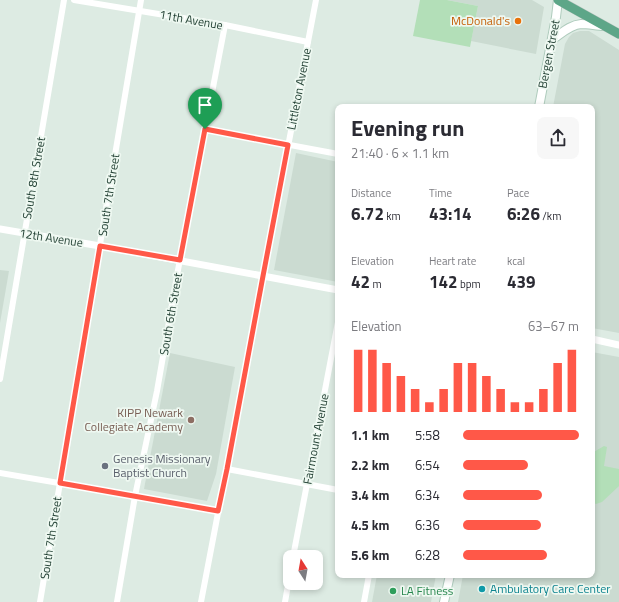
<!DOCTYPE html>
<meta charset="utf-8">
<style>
:root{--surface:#fff;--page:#f7f7f7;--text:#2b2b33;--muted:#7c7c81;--accent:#ff5848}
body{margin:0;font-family:"Titillium Web",sans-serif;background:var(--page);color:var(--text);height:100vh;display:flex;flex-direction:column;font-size:15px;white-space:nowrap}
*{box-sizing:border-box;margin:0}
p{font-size:13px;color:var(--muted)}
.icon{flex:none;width:22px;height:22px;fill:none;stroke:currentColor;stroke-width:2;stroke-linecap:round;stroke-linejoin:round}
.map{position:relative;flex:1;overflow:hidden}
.sheet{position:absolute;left:335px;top:104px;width:260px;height:474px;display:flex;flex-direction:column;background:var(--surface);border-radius:8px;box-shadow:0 2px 6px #0003}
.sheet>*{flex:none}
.needle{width:26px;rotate:349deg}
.tools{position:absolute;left:283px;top:550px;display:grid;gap:8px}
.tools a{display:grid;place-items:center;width:40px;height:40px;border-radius:8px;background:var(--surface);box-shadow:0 2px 6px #0003;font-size:20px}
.pin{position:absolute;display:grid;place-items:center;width:34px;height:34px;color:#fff;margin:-41px -17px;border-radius:50% 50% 50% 0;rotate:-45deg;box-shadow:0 0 4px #0007}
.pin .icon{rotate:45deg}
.round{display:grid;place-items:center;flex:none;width:42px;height:42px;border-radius:8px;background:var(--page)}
.head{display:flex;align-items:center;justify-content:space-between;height:68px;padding:0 16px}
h1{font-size:22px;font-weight:700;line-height:30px}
.metrics{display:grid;grid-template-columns:repeat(3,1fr);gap:6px;height:68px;padding:4px 16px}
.metrics div{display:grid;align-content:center}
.metrics b{font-size:17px;font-weight:700}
.metrics small{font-size:11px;font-weight:400}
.metrics p{font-size:11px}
.chart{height:112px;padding:8px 16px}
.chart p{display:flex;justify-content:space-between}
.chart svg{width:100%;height:72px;margin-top:4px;stroke:var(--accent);stroke-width:6}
ul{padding:0 16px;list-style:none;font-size:13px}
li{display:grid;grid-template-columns:64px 48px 1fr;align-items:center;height:30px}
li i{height:10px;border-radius:5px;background:var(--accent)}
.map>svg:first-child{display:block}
.built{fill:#cbdbd1}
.green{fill:#b3dfb8}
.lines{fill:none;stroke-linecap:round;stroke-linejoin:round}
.secondary-casing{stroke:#afccbd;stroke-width:10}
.primary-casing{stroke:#c0c8c5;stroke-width:10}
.minor{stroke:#fff;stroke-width:6}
.tertiary{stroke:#fff;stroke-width:7}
.secondary{stroke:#fff;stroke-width:8}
.primary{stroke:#5da688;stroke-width:9}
.route-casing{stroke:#fff;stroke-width:8}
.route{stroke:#ff5848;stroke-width:5}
.food-dot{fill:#e8710a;stroke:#eef8f1;stroke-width:1.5}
.education-dot{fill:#8d6e63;stroke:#eef8f1;stroke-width:1.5}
.worship-dot{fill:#6b7280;stroke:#eef8f1;stroke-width:1.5}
.culture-dot{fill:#0f9aa8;stroke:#eef8f1;stroke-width:1.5}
.leisure-dot{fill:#2e9e5b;stroke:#eef8f1;stroke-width:1.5}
.labels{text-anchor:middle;stroke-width:3.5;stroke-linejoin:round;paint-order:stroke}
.street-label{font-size:12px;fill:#1d3c2f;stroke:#eef8f1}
.food-label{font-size:12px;fill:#c56008;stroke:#eef8f1;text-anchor:end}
.education-label{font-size:12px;fill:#785e54;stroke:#eef8f1;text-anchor:end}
.worship-label{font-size:12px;fill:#5b616d;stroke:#eef8f1;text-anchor:start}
.culture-label{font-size:12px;fill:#0d838f;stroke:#eef8f1;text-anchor:start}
.leisure-label{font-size:12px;fill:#27864d;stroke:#eef8f1;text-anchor:start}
</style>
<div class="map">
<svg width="619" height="602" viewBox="0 0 619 602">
<rect width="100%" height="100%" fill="#ddebe3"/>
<g class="built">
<path d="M447,0H532L544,7L536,54L471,41L478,6Z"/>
<path d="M580,31H589L619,50V333L592,328V107H553L565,44L569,37L573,33Z"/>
<path d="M296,153L338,162V282L274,270Z"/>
<path d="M0,270L9,271L0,323Z"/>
<path d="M592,352L619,357V602H458L463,575H592Z"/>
<path d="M170,353L235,367L216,474L207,501L144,489Z"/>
<path d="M377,575H436L431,602H372Z"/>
</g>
<g class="green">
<path d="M420,0H447L478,6L470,47L413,36Z"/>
<path d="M604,446L607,447L604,466L619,469V486L602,502L596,504L592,502V453Z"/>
</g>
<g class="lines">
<defs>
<g id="secondary">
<path d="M553,39C562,33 570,25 581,24C589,24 597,26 604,26"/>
<path d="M539,107L556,17L558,0"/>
<path d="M444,602L450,575"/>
</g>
<path id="primary" d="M558,0L619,34"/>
</defs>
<use href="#secondary" class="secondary-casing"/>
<use href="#primary" class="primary-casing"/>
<g class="minor">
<path d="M74,0L225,25L308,42"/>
<path d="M205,129L338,154"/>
<path d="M0,379L64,0"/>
<path d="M227,469L338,490"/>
<path d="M0,473L135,496L218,511"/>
<path d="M293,557L338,322"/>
<path d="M40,602L141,0"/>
<path d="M117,602L135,496L157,391L178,270L225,25"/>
<path d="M201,602L316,0"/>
<path d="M285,602L290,574"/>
<path d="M364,602L369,575"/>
</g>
<g class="tertiary">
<path d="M0,229L106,247L338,290"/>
<path d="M592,339L619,345"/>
</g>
<use href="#secondary" class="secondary"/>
<use href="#primary" class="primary"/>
</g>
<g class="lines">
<defs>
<path id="route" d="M205,129L288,145L263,276L227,469L218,511L60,483L100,246L180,260Z"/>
</defs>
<use href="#route" class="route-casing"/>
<use href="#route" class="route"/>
</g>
<circle class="food-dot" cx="518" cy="21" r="4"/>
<circle class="education-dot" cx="191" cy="420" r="4"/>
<circle class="worship-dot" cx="105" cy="466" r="4"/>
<circle class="culture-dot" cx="482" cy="589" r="4"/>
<circle class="leisure-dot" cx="393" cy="591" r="4"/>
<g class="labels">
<g class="street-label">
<text transform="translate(191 20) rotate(10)" y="4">11th Avenue</text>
<text transform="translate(549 54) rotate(-79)" y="4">Bergen Street</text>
<text transform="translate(299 89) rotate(-79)" y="4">Littleton Avenue</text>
<text transform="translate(34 178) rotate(-80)" y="4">South 8th Street</text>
<text transform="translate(109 195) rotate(-81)" y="4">South 7th Street</text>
<text transform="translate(51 238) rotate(9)" y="4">12th Avenue</text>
<text transform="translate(171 314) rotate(-80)" y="4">South 6th Street</text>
<text transform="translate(316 439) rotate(-79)" y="4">Fairmount Avenue</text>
<text transform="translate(51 538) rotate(-81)" y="4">South 7th Street</text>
</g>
<g class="food-label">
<text x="510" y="25">McDonald's</text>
</g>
<g class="education-label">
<text x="183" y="417">KIPP Newark<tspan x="183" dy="14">Collegiate Academy</tspan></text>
</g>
<g class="worship-label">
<text x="113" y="463">Genesis Missionary<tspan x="113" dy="14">Baptist Church</tspan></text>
</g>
<g class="culture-label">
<text x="490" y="593">Ambulatory Care Center</text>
</g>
<g class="leisure-label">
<text x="401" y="595">LA Fitness</text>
</g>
</g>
</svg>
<div class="tools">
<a><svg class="needle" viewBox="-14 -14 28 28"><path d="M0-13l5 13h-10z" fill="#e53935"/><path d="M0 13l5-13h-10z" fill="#7c7c81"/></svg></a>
</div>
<div class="pin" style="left:205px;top:129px;background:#1e9e55"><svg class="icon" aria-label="arrive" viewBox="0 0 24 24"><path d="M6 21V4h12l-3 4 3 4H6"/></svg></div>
<section class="sheet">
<div class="head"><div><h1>Evening run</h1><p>21:40 · 6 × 1.1 km</p></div><a class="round"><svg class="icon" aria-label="share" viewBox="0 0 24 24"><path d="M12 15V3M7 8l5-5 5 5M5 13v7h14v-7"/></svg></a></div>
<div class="metrics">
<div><p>Distance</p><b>6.72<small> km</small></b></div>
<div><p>Time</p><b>43:14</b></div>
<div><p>Pace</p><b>6:26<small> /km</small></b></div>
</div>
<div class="metrics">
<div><p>Elevation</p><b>42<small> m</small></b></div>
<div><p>Heart rate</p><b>142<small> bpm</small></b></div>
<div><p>kcal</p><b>439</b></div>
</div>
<div class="chart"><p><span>Elevation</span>63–67 m</p>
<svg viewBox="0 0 160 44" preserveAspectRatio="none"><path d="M5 44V6M15 44V6M25 44V14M35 44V22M45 44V30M55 44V38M65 44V30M75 44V14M85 44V14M95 44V22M105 44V30M115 44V38M125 44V38M135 44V30M145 44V14M155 44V6"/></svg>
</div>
<ul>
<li><b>1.1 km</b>5:58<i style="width:100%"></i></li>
<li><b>2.2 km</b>6:54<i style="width:56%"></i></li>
<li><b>3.4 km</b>6:34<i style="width:68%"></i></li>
<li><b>4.5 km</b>6:36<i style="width:67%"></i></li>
<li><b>5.6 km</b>6:28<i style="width:72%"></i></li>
</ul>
</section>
</div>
